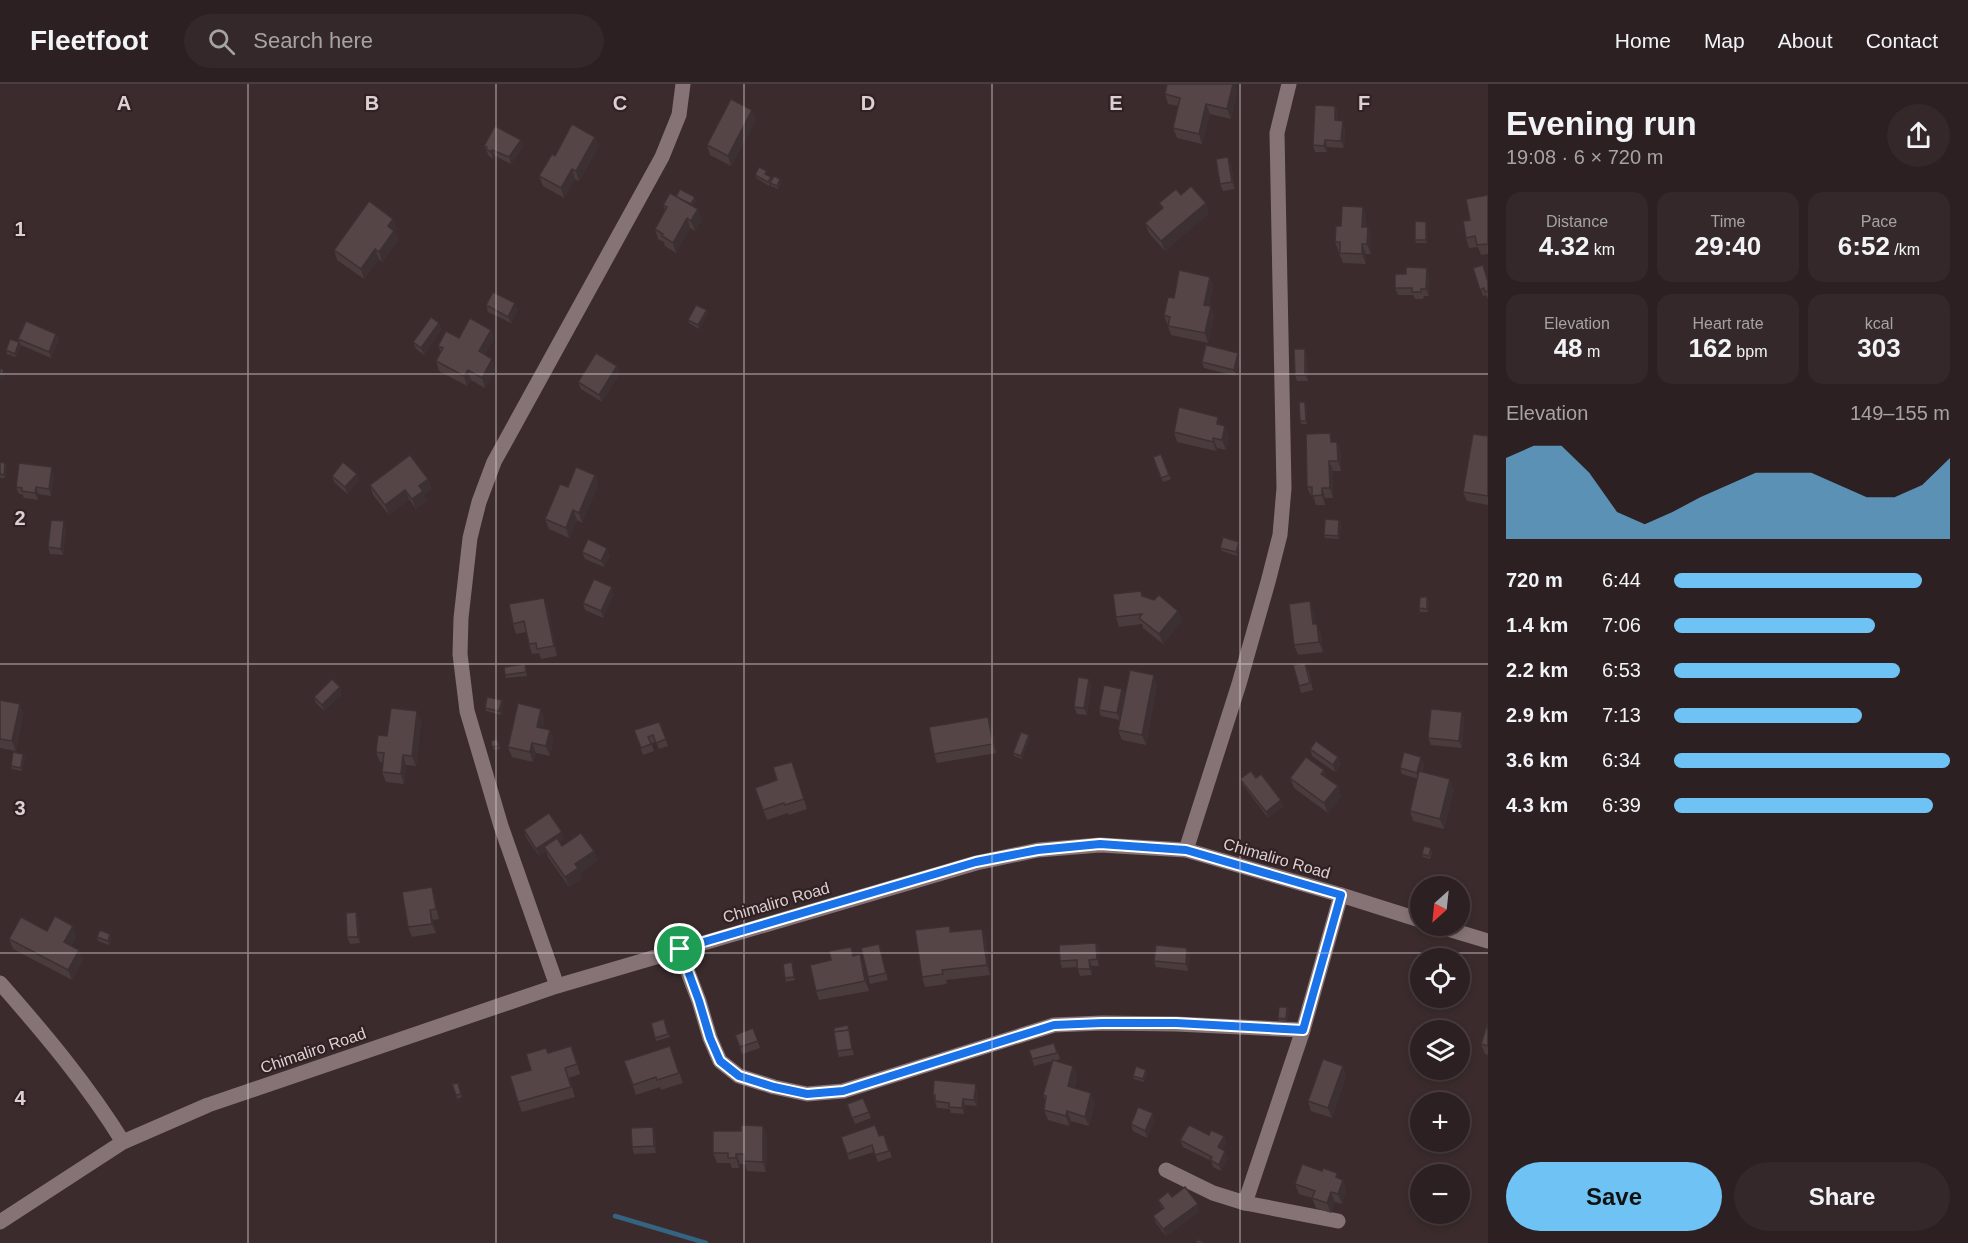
<!DOCTYPE html>
<meta charset="utf-8">
<style>
:root{--surface:#2c2022;--page:#34282a;--text:#f1f3f6;--muted:#a6a3a5;--line:#483e40;--accent:#6fc2f4}
body{margin:0;font-family:Helvetica,sans-serif;background:var(--page);color:var(--text);height:100vh;display:flex;flex-direction:column;font-size:22px;white-space:nowrap}
*{box-sizing:border-box;margin:0}
p{font-size:20px;color:var(--muted)}
.icon{flex:none;width:33px;height:33px;fill:none;stroke:currentColor;stroke-width:2;stroke-linecap:round;stroke-linejoin:round}
.map{position:relative;flex:1;overflow:hidden}
.details{display:flex;flex-direction:column;background:var(--surface);width:480px}
.details>*{flex:none}
.needle{width:39px;rotate:207deg}
.controls{position:absolute;left:1410px;top:792px;display:grid;gap:12px}
.controls a{display:grid;place-items:center;width:60px;height:60px;border-radius:50%;background:var(--surface);box-shadow:0 3px 9px #0003,0 0 0 2px var(--line);font-size:30px}
.pin{position:absolute;display:grid;place-items:center;width:51px;height:51px;color:#fff;margin:-26px;border:3px solid #fff;border-radius:50%;box-shadow:0 2px 6px #0007}
.round{display:grid;place-items:center;flex:none;width:63px;height:63px;border-radius:32px;background:var(--page)}
.summary{display:flex;align-items:center;justify-content:space-between;height:102px;padding:0 18px}
h1{font-size:33px;font-weight:600;line-height:45px}
.metrics{display:grid;grid-template-columns:repeat(3,1fr);gap:9px;height:102px;padding:6px 18px}
.metrics div{display:grid;align-content:center;border-radius:15px;background:var(--page);text-align:center}
.metrics b{font-size:26px;font-weight:600}
.metrics small{font-size:16px;font-weight:400}
.metrics p{font-size:16px}
.chart{height:168px;padding:12px 18px}
.chart p{display:flex;justify-content:space-between}
.chart svg{width:100%;height:108px;margin-top:6px;fill:var(--accent);opacity:.7}
.primary-button{display:flex;gap:12px;margin-top:auto;padding:12px 18px}
.primary-button a{flex:1;height:69px;border-radius:36px;background:var(--accent);color:#111;font-size:24px;font-weight:600;line-height:69px;text-align:center}
.primary-button a+a{background:var(--page);color:var(--text)}
ul{padding:0 18px;list-style:none;font-size:20px}
li{display:grid;grid-template-columns:96px 72px 1fr;align-items:center;height:45px}
li i{height:15px;border-radius:8px;background:var(--accent)}
header{display:flex;align-items:center;gap:36px;box-sizing:border-box;height:84px;padding:0 30px;background:var(--surface);border-bottom:2px solid var(--line)}
header strong{font-size:28px}
nav{display:flex;gap:33px;margin-inline-start:auto;font-size:21px}
.search{width:420px;height:54px;background:var(--page);display:flex;align-items:center;gap:15px;box-sizing:border-box;padding:0 21px;border-radius:33px;color:var(--muted);font-size:22px}
main{display:flex;flex:1;min-height:0}
.map>svg:first-child{display:block}
.lines{fill:none;stroke-linecap:round;stroke-linejoin:round}
.stream{stroke:#346481;stroke-width:4.5}
.street{stroke:#867375;stroke-width:15}
.secondary{stroke:#867375;stroke-width:15}
.wall{fill:#4a3b3d}
.shaded-wall{fill:#3c3032}
.building{fill:#564547;stroke:#3c3032;stroke-width:1.5}
.route-casing{stroke:#fff;stroke-width:12}
.route{stroke:#1a73e8;stroke-width:8}
.grid{fill:none;stroke:#dcd1d2;stroke-width:1.5;stroke-opacity:0.55}
.labels{text-anchor:middle;stroke-width:4.5;stroke-linejoin:round;paint-order:stroke}
.street-label{font-size:16px;fill:#dcd1d2;stroke:#312123}
.grid-label{font-size:20px;text-anchor:middle;font-weight:bold;fill:#dcd1d2;stroke:#312123;stroke-width:4.5;stroke-linejoin:round;paint-order:stroke}
</style>
<header>
<strong>Fleetfoot</strong>
<div class="search"><svg class="icon" aria-label="search" viewBox="0 0 24 24"><circle cx="10" cy="10" r="6"/><path d="M15 15l6 6"/></svg>Search here</div>
<nav><a>Home</a><a>Map</a><a>About</a><a>Contact</a></nav>
</header>
<main>
<div class="map">
<svg width="1488" height="1159" viewBox="0 0 1488 1159">
<rect width="100%" height="100%" fill="#3b2b2d"/>
<g class="lines">
<path class="stream" d="M615,1132L706,1159"/>
<g class="street">
<path d="M1186,766L1239,600L1268,498L1280,451L1284,404L1277,49L1289,0"/>
<path d="M679,865L699,917L710,954L720,977L739,992L774,1003L807,1010L843,1007L1054,941L1102,939L1176,940L1303,946"/>
<path d="M0,899C45,950 87,1000 123,1058"/>
<path d="M557,902L501,742L467,627L460,570L461,534L470,454L479,418L494,378L662,73L679,31L683,0"/>
<path d="M1166,1086L1213,1109L1245,1119"/>
<path d="M1338,1137L1245,1119L1303,946L1341,811"/>
</g>
<g class="secondary">
<path d="M1438,842L1488,857"/>
<path d="M0,1138L123,1058L208,1021L557,902L976,779L1038,766L1100,761L1186,766L1341,811L1420,836"/>
</g>
</g>
<g class="wall">
<path d="M1167,0H1234L1237,8L1231,35L1210,30L1202,60L1177,54L1173,44L1178,22L1168,20L1165,10Z"/>
<path d="M1335,22L1338,29L1337,37L1345,43L1344,64L1327,63V68H1315L1313,61Z"/>
<path d="M756,36L731,82L710,71L707,61Z"/>
<path d="M595,53L599,63L579,97L575,95L564,114L543,102L539,92L555,72Z"/>
<path d="M484,62L523,63L511,80L495,72L493,75L489,72Z"/>
<path d="M1231,80L1235,105L1223,107L1220,100Z"/>
<path d="M755,91H768L772,96L780,95L781,99L778,105L771,102L770,99L769,102L756,94Z"/>
<path d="M676,112L696,116L693,122L702,135L695,147L690,144L676,169L665,162L664,158L658,155L655,145L665,126L663,121Z"/>
<path d="M1488,113V170L1481,171L1478,163L1469,164L1466,154L1470,136Z"/>
<path d="M1159,119L1209,129L1165,167L1149,149L1145,139L1162,125Z"/>
<path d="M1363,123L1366,133V143H1368L1371,153V170H1366V180L1343,179L1335,158L1341,142Z"/>
<path d="M1426,138L1427,141V159H1416L1415,156Z"/>
<path d="M397,145L395,148L398,157L382,178L379,175L364,195L337,176L334,166Z"/>
<path d="M1473,184L1488,196V214L1486,211L1483,212Z"/>
<path d="M1406,190H1429V212H1424L1423,215H1415L1413,211H1398L1395,204Z"/>
<path d="M1210,193L1213,203L1209,222H1211L1214,232L1208,259L1171,251L1164,231L1174,214Z"/>
<path d="M486,221L518,226L511,239L488,228Z"/>
<path d="M707,226L708,230L699,245L689,239L688,236Z"/>
<path d="M439,239L441,246L424,271L416,265L413,258Z"/>
<path d="M491,246L494,255L485,271L496,285L485,304L471,296L467,302L439,287L436,277L441,268L438,262L459,254Z"/>
<path d="M56,250L59,256L51,274L21,261L16,273L7,270L6,266L19,258L18,255Z"/>
<path d="M1307,272L1308,297H1297L1295,291Z"/>
<path d="M1241,276L1236,292L1204,284L1202,278Z"/>
<path d="M617,282L620,289L602,318L581,305L578,298Z"/>
<path d="M1307,322V340H1301L1300,337Z"/>
<path d="M1222,342L1229,352L1226,366L1217,364L1216,367L1177,358L1174,348Z"/>
<path d="M1488,352V421L1467,417L1463,408Z"/>
<path d="M1334,358H1337L1341,368V387H1333V414H1325V421H1316L1313,412H1311L1307,403Z"/>
<path d="M1161,370L1171,395L1163,398L1153,373Z"/>
<path d="M0,378L7,382L5,394H0Z"/>
<path d="M54,390L51,412L38,410V416L24,414L22,410H19L16,403Z"/>
<path d="M357,390L359,397L347,410L334,398L332,392Z"/>
<path d="M595,391L598,401L582,439L577,436L569,454L549,445L545,435L568,403Z"/>
<path d="M428,395L432,405L424,410L427,417L416,425L409,415L389,431L373,411L370,401Z"/>
<path d="M1339,436L1341,439L1339,455L1325,454L1324,451Z"/>
<path d="M66,444L63,471L50,470L48,463Z"/>
<path d="M1239,458L1240,461L1237,472L1222,467L1220,464Z"/>
<path d="M582,468L610,471L604,483L585,475Z"/>
<path d="M614,510L603,534L585,526L583,519Z"/>
<path d="M1143,512L1178,527L1182,537L1163,560L1143,544L1142,540L1119,543L1116,533Z"/>
<path d="M544,514L548,524L557,572L541,575L539,569L532,570L529,560L526,548L516,550L513,540Z"/>
<path d="M1429,517L1428,528H1420L1419,524Z"/>
<path d="M1314,527L1315,540L1321,549L1323,568L1298,571L1294,561Z"/>
<path d="M525,580L527,592L506,594L505,591Z"/>
<path d="M1308,585L1313,606L1301,609L1299,602Z"/>
<path d="M1089,595L1091,602L1087,631L1077,630L1074,623Z"/>
<path d="M1157,601L1146,661L1122,656L1118,646Z"/>
<path d="M1122,605L1125,611L1120,636L1101,632L1099,626Z"/>
<path d="M342,610L324,627L316,619L314,613Z"/>
<path d="M0,616L20,620L23,630L16,667L0,664Z"/>
<path d="M502,616L503,619L501,631L486,627L485,624Z"/>
<path d="M417,627L421,637L416,682L406,681L404,700L386,698L382,688L383,678H380L376,668L387,652Z"/>
<path d="M1462,628L1464,635L1462,664L1431,661L1428,654Z"/>
<path d="M988,633L992,643L996,669L937,679L934,670Z"/>
<path d="M545,635L542,645L550,646L553,656L550,672L536,669L533,678L512,673L508,663Z"/>
<path d="M659,638L668,662L659,665L656,658L651,659L654,667L643,671L634,646Z"/>
<path d="M497,655L500,665L494,666L492,663Z"/>
<path d="M1030,655L1022,675L1014,672L1013,669Z"/>
<path d="M1310,665L1338,673L1341,680L1335,688L1312,672Z"/>
<path d="M25,673L22,687L12,685L11,682Z"/>
<path d="M1424,680L1422,688L1454,705L1444,745L1413,737L1410,727L1418,695L1402,690L1400,684Z"/>
<path d="M1324,686L1327,694L1338,702L1341,712L1328,729L1294,704L1290,694Z"/>
<path d="M795,688L807,725L789,731L788,729L767,736L755,704Z"/>
<path d="M1256,694L1284,722L1268,734L1243,701L1240,695Z"/>
<path d="M524,746L564,755L559,758L562,762L594,767L597,777L580,789L582,794L569,803L548,773L546,767L539,772L526,753Z"/>
<path d="M1432,768L1430,775L1423,773L1422,770Z"/>
<path d="M432,803L435,813L439,835L433,836L436,849L412,853L408,843Z"/>
<path d="M356,828L358,835L360,859L350,860L347,853Z"/>
<path d="M982,845L986,855L990,891L946,896L947,900L925,903L922,893L952,848Z"/>
<path d="M47,847L76,852L71,862L79,866L83,876L72,896L13,865L9,855Z"/>
<path d="M97,853H111L109,861L98,857Z"/>
<path d="M1096,859L1099,865V882H1092V891L1080,892L1077,883L1062,884L1060,877Z"/>
<path d="M879,860L888,896L870,900L868,893Z"/>
<path d="M851,863L854,872L860,870L863,880L869,907L819,916L816,907L831,876Z"/>
<path d="M1187,864L1190,871L1188,887L1156,883L1154,877Z"/>
<path d="M792,878L795,896L786,898L785,894Z"/>
<path d="M1287,923L1289,927L1287,938L1279,937L1278,934Z"/>
<path d="M664,935L670,953L656,957L651,939Z"/>
<path d="M1488,938V971L1485,970L1481,960Z"/>
<path d="M753,944L760,964L742,970L735,951Z"/>
<path d="M849,944L854,971L839,973L837,967Z"/>
<path d="M670,962L683,999L661,1006L660,1003L636,1011L624,977Z"/>
<path d="M1057,966L1060,975L1054,977L1073,982L1077,992L1074,1004L1095,1019L1089,1042L1071,1037L1069,1042L1048,1036L1044,1026L1046,1018L1043,1011L1053,977L1034,982L1032,975Z"/>
<path d="M548,969L575,972L580,990L569,994L575,1013L522,1028L518,1018L531,986Z"/>
<path d="M1343,982L1346,992L1332,1034L1311,1027L1308,1017Z"/>
<path d="M1146,986L1147,989L1144,998L1134,995L1133,992Z"/>
<path d="M458,999L462,1013L457,1015L456,1011Z"/>
<path d="M978,1007L977,1022L965,1021L964,1030L951,1029L950,1025L937,1024L933,1011Z"/>
<path d="M863,1014L871,1034L855,1040L847,1020Z"/>
<path d="M1155,1036L1147,1054L1133,1047L1131,1040Z"/>
<path d="M763,1042L767,1052L766,1088L747,1087L745,1080H740L739,1084H732L730,1079H717L713,1069L741,1047Z"/>
<path d="M653,1043L655,1050L656,1069L634,1070L632,1063Z"/>
<path d="M884,1051L892,1073L878,1078L874,1068L849,1076L841,1053L879,1052Z"/>
<path d="M1209,1051L1224,1052L1226,1058L1222,1065L1225,1067L1228,1074L1221,1087L1213,1083L1211,1077L1183,1063L1180,1056Z"/>
<path d="M1339,1095L1343,1096L1346,1106L1342,1120L1335,1118L1331,1129L1316,1124L1312,1114L1299,1110L1295,1100Z"/>
<path d="M1172,1113L1200,1127L1166,1152L1156,1139L1153,1132L1163,1126L1158,1116Z"/>
</g>
<g class="shaded-wall">
<path d="M1233,0H1234L1237,8L1231,35L1227,25Z"/>
<path d="M1206,20L1210,30L1202,60L1199,50Z"/>
<path d="M1335,22L1338,29L1337,43L1335,36Z"/>
<path d="M752,26L756,36L731,82L728,72Z"/>
<path d="M1343,37L1345,43L1344,64L1341,57Z"/>
<path d="M595,53L599,63L579,97L576,87Z"/>
<path d="M521,56L523,63L511,80L509,73Z"/>
<path d="M1325,56L1327,63V68L1324,62Z"/>
<path d="M492,66L495,72L493,75L491,68Z"/>
<path d="M1228,73L1231,80L1235,105L1232,98Z"/>
<path d="M572,85L575,95L564,114L561,104Z"/>
<path d="M780,95L781,99L778,105L777,102Z"/>
<path d="M695,113L696,116L692,124L691,120Z"/>
<path d="M1206,119L1209,129L1165,167L1161,157Z"/>
<path d="M1363,123L1366,133L1365,153L1362,143Z"/>
<path d="M698,125L702,135L695,147L691,137Z"/>
<path d="M687,134L690,144L676,169L673,159Z"/>
<path d="M393,135L397,145L395,148L398,157L382,178L379,168L388,142Z"/>
<path d="M1426,138L1427,141V159L1426,156Z"/>
<path d="M1368,143L1371,153V170L1367,160Z"/>
<path d="M1362,160L1366,170V180L1362,170Z"/>
<path d="M375,165L379,175L364,195L361,185Z"/>
<path d="M1427,184L1429,190V212L1426,205Z"/>
<path d="M1210,193L1213,203L1207,231L1204,221Z"/>
<path d="M515,219L518,226L511,239L508,233Z"/>
<path d="M1211,222L1214,232L1208,259L1205,249Z"/>
<path d="M707,226L708,230L699,245L698,241Z"/>
<path d="M439,239L441,246L424,271L421,264Z"/>
<path d="M491,246L494,255L482,277L479,267Z"/>
<path d="M56,250L59,256L51,274L49,268Z"/>
<path d="M19,258L21,261L16,273L15,270Z"/>
<path d="M1305,265L1307,272L1308,297L1305,291Z"/>
<path d="M1238,269L1241,276L1236,292L1234,286Z"/>
<path d="M492,275L496,285L485,304L482,294Z"/>
<path d="M617,282L620,289L602,318L599,311Z"/>
<path d="M4,286L5,290L1,298L0,294Z"/>
<path d="M468,286L471,296L467,302L464,292Z"/>
<path d="M1305,318L1307,322V340L1306,337Z"/>
<path d="M1218,333L1222,343L1217,340Z"/>
<path d="M1225,342L1229,352L1226,366L1222,356Z"/>
<path d="M1213,354L1217,364L1216,367L1213,358Z"/>
<path d="M1337,358L1341,368V387L1338,377Z"/>
<path d="M1329,377L1333,387V414L1330,404Z"/>
<path d="M5,379L7,382L5,394L4,391Z"/>
<path d="M52,383L54,390L51,412L49,405Z"/>
<path d="M357,390L359,397L347,410L345,403Z"/>
<path d="M595,391L598,401L582,439L579,429Z"/>
<path d="M428,395L432,405L424,410L427,417L416,425L412,415L419,402Z"/>
<path d="M36,403L38,410V416L35,409Z"/>
<path d="M1322,404L1325,414V421L1322,411Z"/>
<path d="M405,406L409,415L389,431L385,421Z"/>
<path d="M573,426L577,436L569,454L566,444Z"/>
<path d="M1339,436L1341,439L1339,455L1338,452Z"/>
<path d="M64,437L66,444L63,471L61,465Z"/>
<path d="M1239,458L1240,461L1237,472L1236,468Z"/>
<path d="M607,464L610,471L604,483L601,477Z"/>
<path d="M612,503L614,510L603,534L601,527Z"/>
<path d="M1427,513L1429,517L1428,528L1427,525Z"/>
<path d="M544,514L548,524L557,572L554,562Z"/>
<path d="M1310,517L1314,527L1316,550L1313,540Z"/>
<path d="M1178,527L1182,537L1163,560L1159,550Z"/>
<path d="M1317,540L1321,549L1323,568L1319,558Z"/>
<path d="M1154,591L1157,601L1146,661L1142,651Z"/>
<path d="M1089,595L1091,602L1087,631L1084,624Z"/>
<path d="M340,603L342,610L324,627L322,621Z"/>
<path d="M1122,605L1125,611L1120,636L1117,629Z"/>
<path d="M502,616L503,619L501,631L499,627Z"/>
<path d="M20,620L23,630L16,667L12,657Z"/>
<path d="M541,625L545,635L540,653L537,643Z"/>
<path d="M417,627L421,637L416,682L412,672Z"/>
<path d="M1462,628L1464,635L1462,664L1459,657Z"/>
<path d="M988,633L992,643L996,669L993,660Z"/>
<path d="M550,646L553,656L550,672L546,662Z"/>
<path d="M1029,651L1030,655L1022,675L1021,672Z"/>
<path d="M532,659L536,669L533,678L530,668Z"/>
<path d="M23,670L25,673L22,687L21,684Z"/>
<path d="M403,671L406,681L404,700L401,690Z"/>
<path d="M1338,673L1341,680L1335,688L1333,681Z"/>
<path d="M1421,673L1424,680L1419,695L1417,689Z"/>
<path d="M1324,686L1328,696L1321,690Z"/>
<path d="M1450,695L1454,705L1444,745L1440,735Z"/>
<path d="M1338,702L1341,712L1328,729L1324,719Z"/>
<path d="M1281,716L1284,722L1268,734L1266,728Z"/>
<path d="M562,748L564,755L547,766L544,763L546,767L539,772L536,765Z"/>
<path d="M594,767L597,777L580,789L582,794L569,803L565,793L575,780Z"/>
<path d="M432,803L435,813L439,835L436,825Z"/>
<path d="M430,826L433,836L436,849L432,840Z"/>
<path d="M356,828L358,835L360,859L358,853Z"/>
<path d="M73,842L76,852L68,868L64,858Z"/>
<path d="M982,845L986,855L990,891L987,881Z"/>
<path d="M110,850L111,853L109,861L108,857Z"/>
<path d="M1096,859L1099,865V882L1097,875Z"/>
<path d="M879,860L881,866L888,896L886,889Z"/>
<path d="M1187,864L1190,871L1188,887L1186,880Z"/>
<path d="M79,866L83,876L72,896L68,886Z"/>
<path d="M860,870L863,880L869,907L865,897Z"/>
<path d="M1089,876L1092,882V891L1090,885Z"/>
<path d="M1287,923L1289,927L1287,938L1286,935Z"/>
<path d="M848,941L851,953L854,971L852,965Z"/>
<path d="M1073,982L1077,992L1071,1012L1068,1002Z"/>
<path d="M1343,982L1346,992L1332,1034L1328,1024Z"/>
<path d="M1146,986L1147,989L1144,998L1143,995Z"/>
<path d="M976,1000L978,1007L977,1022L974,1016Z"/>
<path d="M1091,1009L1095,1019L1089,1042L1085,1033Z"/>
<path d="M963,1015L965,1021L964,1030L962,1024Z"/>
<path d="M1067,1027L1071,1037L1069,1042L1066,1032Z"/>
<path d="M1153,1029L1155,1036L1147,1054L1145,1047Z"/>
<path d="M763,1042L767,1052L766,1088L763,1078Z"/>
<path d="M653,1043L655,1050L656,1069L654,1062Z"/>
<path d="M1224,1052L1226,1058L1220,1070L1218,1063Z"/>
<path d="M1225,1067L1228,1074L1221,1087L1219,1081Z"/>
<path d="M736,1070L740,1080L739,1084L736,1074Z"/>
<path d="M1343,1096L1346,1106L1342,1120L1338,1110Z"/>
<path d="M1331,1108L1335,1118L1331,1129L1327,1119Z"/>
<path d="M1198,1120L1200,1127L1166,1152L1163,1145Z"/>
</g>
<g class="building">
<path d="M1167,0H1233L1227,25L1206,20L1199,50L1173,44L1180,14L1165,10Z"/>
<path d="M731,15L752,26L728,72L707,61Z"/>
<path d="M1315,21L1335,22V36L1343,37L1341,57L1325,56L1324,62L1313,61Z"/>
<path d="M572,40L595,53L576,87L572,85L561,104L539,92L552,70L555,72Z"/>
<path d="M495,42L521,56L509,73L492,66L491,68L486,65L487,63L484,62Z"/>
<path d="M1228,73L1232,98L1220,100L1216,75Z"/>
<path d="M759,83L767,87L765,90L771,93L768,98L755,91Z"/>
<path d="M774,92L780,95L777,102L770,99Z"/>
<path d="M1191,102L1206,119L1161,157L1145,139L1163,124L1159,119L1176,105L1181,111Z"/>
<path d="M680,105L695,113L691,120L676,113Z"/>
<path d="M670,109L698,125L691,137L687,134L673,159L662,152L663,150L655,145L667,123L663,121Z"/>
<path d="M1488,111V160L1477,161L1475,152L1466,154L1463,137L1470,136L1466,115Z"/>
<path d="M369,117L393,135L388,142L394,147L379,168L375,165L361,185L334,166Z"/>
<path d="M1342,122L1363,123L1362,143H1368L1367,160H1362V170L1340,169V158H1335L1336,142H1341Z"/>
<path d="M1415,137L1426,138V156H1415Z"/>
<path d="M1483,181L1488,198V207L1485,208L1484,204L1480,206L1473,184Z"/>
<path d="M1406,183L1427,184L1426,205H1421V208H1412V204H1395V190H1406Z"/>
<path d="M1179,186L1210,193L1204,221L1211,222L1205,249L1168,242L1170,233L1164,231L1168,213L1174,214Z"/>
<path d="M493,208L515,219L508,233L486,221Z"/>
<path d="M696,221L707,226L698,241L688,236Z"/>
<path d="M431,233L439,239L421,264L413,258Z"/>
<path d="M470,234L491,246L479,267L492,275L482,294L468,286L464,292L436,277L443,264L438,262L446,247L459,254Z"/>
<path d="M26,237L56,250L49,268L18,255Z"/>
<path d="M10,255L19,258L15,270L6,266Z"/>
<path d="M1206,261L1238,269L1234,286L1202,278Z"/>
<path d="M1294,265H1305V291H1295Z"/>
<path d="M596,269L617,282L599,311L578,298Z"/>
<path d="M0,284L4,286L0,294Z"/>
<path d="M1299,318H1305L1306,337H1300Z"/>
<path d="M1179,323L1218,333L1217,340L1225,342L1222,356L1213,354V358L1174,348Z"/>
<path d="M1330,349L1331,358H1337L1338,377H1329L1330,404H1322V411L1312,412V403H1307L1306,350Z"/>
<path d="M1473,350L1488,352V412L1463,408Z"/>
<path d="M1161,370L1169,391L1161,394L1153,373Z"/>
<path d="M410,371L428,395L419,402L423,407L412,415L405,406L385,421L370,401Z"/>
<path d="M0,378L5,379L4,391L0,390Z"/>
<path d="M343,378L357,390L345,403L332,392Z"/>
<path d="M19,379L52,383L49,405L36,403L35,409L22,407V404L16,403Z"/>
<path d="M576,383L595,391L579,429L573,426L566,444L545,435L560,400L568,403Z"/>
<path d="M1325,435L1339,436L1338,452L1324,451Z"/>
<path d="M51,436L64,437L61,465L48,463Z"/>
<path d="M1223,453L1239,458L1236,468L1220,464Z"/>
<path d="M588,455L607,464L601,477L582,468Z"/>
<path d="M594,495L612,503L601,527L583,519Z"/>
<path d="M1141,507L1142,512L1154,516L1159,511L1178,527L1159,550L1139,534L1142,530L1116,533L1113,510Z"/>
<path d="M1420,513H1427V525L1419,524Z"/>
<path d="M544,514L554,562L537,565L536,559L529,560L524,537L513,540L509,520Z"/>
<path d="M1310,517L1313,540H1317L1319,558L1294,561L1289,520Z"/>
<path d="M1305,579L1310,599L1299,602L1293,581Z"/>
<path d="M525,580L526,588L505,591L504,583Z"/>
<path d="M1130,586L1154,591L1142,651L1118,646Z"/>
<path d="M1078,593L1089,595L1084,624L1074,623Z"/>
<path d="M332,595L340,603L322,621L314,613Z"/>
<path d="M1104,601L1122,605L1117,629L1099,626Z"/>
<path d="M487,613L502,616L499,627L485,624Z"/>
<path d="M0,616L20,620L12,657L0,655Z"/>
<path d="M518,619L541,625L537,643L550,646L546,662L532,659L530,668L508,663Z"/>
<path d="M391,624L417,627L412,672L403,671L401,690L382,688L384,669L376,668L378,651L387,652Z"/>
<path d="M1431,625L1462,628L1459,657L1428,654Z"/>
<path d="M988,633L993,660L934,670L929,643Z"/>
<path d="M659,638L666,655L656,659L653,651L648,653L651,660L641,664L634,646Z"/>
<path d="M1021,648L1029,651L1021,672L1013,669Z"/>
<path d="M497,655L499,662L492,663L491,657Z"/>
<path d="M1316,657L1338,673L1333,681L1310,665Z"/>
<path d="M13,668L23,670L21,684L11,682Z"/>
<path d="M1404,668L1421,673L1417,689L1400,684Z"/>
<path d="M1306,673L1324,686L1321,690L1338,702L1324,719L1290,694Z"/>
<path d="M792,678L804,715L785,721L784,719L763,726L755,704L777,696L773,683Z"/>
<path d="M1251,687L1256,694L1261,690L1281,716L1266,728L1240,695Z"/>
<path d="M1419,687L1450,695L1440,735L1410,727Z"/>
<path d="M549,729L562,748L536,765L524,746Z"/>
<path d="M581,749L594,767L575,780L578,784L565,793L544,763L557,754L562,762Z"/>
<path d="M1424,762L1431,764L1429,772L1422,770Z"/>
<path d="M432,803L436,825L430,826L432,840L408,843L402,808Z"/>
<path d="M356,828L358,853H347L346,829Z"/>
<path d="M55,832L73,842L64,858L79,866L68,886L9,855L21,833L47,847Z"/>
<path d="M950,842V848L982,845L987,881L942,886L943,890L922,893L915,846Z"/>
<path d="M100,846L110,850L108,857L97,853Z"/>
<path d="M1096,859L1097,875L1089,876L1090,885H1077V876L1060,877L1059,861Z"/>
<path d="M879,860L886,889L868,893L861,864Z"/>
<path d="M1156,861L1187,864L1186,880L1154,877Z"/>
<path d="M851,863L853,872L860,870L865,897L816,907L810,881L831,876L829,867Z"/>
<path d="M792,878L794,893L785,894L783,880Z"/>
<path d="M1279,923H1287L1286,935L1278,934Z"/>
<path d="M664,935L668,950L655,954L651,939Z"/>
<path d="M1488,938V962L1481,960Z"/>
<path d="M848,941L849,948V946L834,948V944Z"/>
<path d="M753,944L758,957L740,963L735,951Z"/>
<path d="M849,946L852,965L837,967L834,948Z"/>
<path d="M1054,959L1057,969L1032,975L1029,966Z"/>
<path d="M571,962L577,980L565,984L571,1003L518,1018L510,992L531,986L526,970L546,964L548,969Z"/>
<path d="M670,962L679,989L657,996L656,993L633,1001L624,977Z"/>
<path d="M1323,975L1343,982L1328,1024L1308,1017Z"/>
<path d="M1053,976L1073,982L1068,1002L1091,1009L1085,1033L1067,1027L1066,1032L1044,1026L1046,1012L1043,1011Z"/>
<path d="M1136,982L1146,986L1143,995L1133,992Z"/>
<path d="M934,996L976,1000L974,1016L963,1015L962,1024L949,1023V1019L935,1017V1011H933Z"/>
<path d="M458,999L461,1010L456,1011L452,1000Z"/>
<path d="M863,1014L869,1028L852,1034L847,1020Z"/>
<path d="M1138,1023L1153,1029L1145,1047L1131,1040Z"/>
<path d="M741,1041L763,1042V1078L744,1077V1070H736V1074H728V1069H713V1047H741Z"/>
<path d="M875,1041L879,1052L884,1051L889,1067L875,1071L872,1061L847,1070L841,1053Z"/>
<path d="M1189,1041L1209,1051L1211,1046L1224,1052L1218,1063L1225,1067L1219,1081L1210,1076L1212,1073L1180,1056Z"/>
<path d="M653,1043L654,1062L632,1063L631,1044Z"/>
<path d="M1302,1080L1322,1087L1323,1084L1337,1089L1336,1093L1343,1096L1338,1110L1331,1108L1327,1119L1312,1114L1315,1107L1295,1100Z"/>
<path d="M1185,1103L1198,1120L1163,1145L1153,1132L1164,1124L1158,1116L1168,1108L1172,1113Z"/>
<path d="M1197,1155L1206,1159H1196Z"/>
</g>
<g class="lines">
<defs>
<path id="route" d="M1100,760L1186,766L1341,811L1303,946L1176,939H1102L1054,941L843,1007L807,1010L774,1003L739,992L720,977L710,954L699,917L680,865L976,778L1038,766Z"/>
</defs>
<use href="#route" class="route-casing"/>
<use href="#route" class="route"/>
</g>
<path class="grid" d="M248,0V1159M496,0V1159M744,0V1159M992,0V1159M1240,0V1159M0,290H1488M0,580H1488M0,869H1488"/>
<g class="labels">
<g class="street-label">
<text transform="translate(1277 774) rotate(16)" y="6">Chimaliro Road</text>
<text transform="translate(776 818) rotate(-16)" y="6">Chimaliro Road</text>
<text transform="translate(313 966) rotate(-19)" y="6">Chimaliro Road</text>
</g>
</g>
<g class="grid-label">
<text x="124" y="26">A</text>
<text x="372" y="26">B</text>
<text x="620" y="26">C</text>
<text x="868" y="26">D</text>
<text x="1116" y="26">E</text>
<text x="1364" y="26">F</text>
<text x="20" y="152">1</text>
<text x="20" y="441">2</text>
<text x="20" y="731">3</text>
<text x="20" y="1021">4</text>
</g>
</svg>
<div class="controls">
<a><svg class="needle" viewBox="-14 -14 28 28"><path d="M0-13l5 13h-10z" fill="#e53935"/><path d="M0 13l5-13h-10z" fill="#a6a3a5"/></svg></a>
<a><svg class="icon" aria-label="locate" viewBox="0 0 24 24"><circle cx="12" cy="12" r="6"/><path d="M12 2v4M12 18v4M2 12h4M18 12h4"/></svg></a>
<a><svg class="icon" aria-label="layers" viewBox="0 0 24 24"><path d="M12 4l9 5-9 5-9-5zM3 14l9 5 9-5"/></svg></a>
<a>+</a>
<a>−</a>
</div>
<div class="pin" style="left:680px;top:865px;background:#1e9e55"><svg class="icon" aria-label="arrive" viewBox="0 0 24 24"><path d="M6 21V4h12l-3 4 3 4H6"/></svg></div>
</div>
<section class="details">
<div class="summary"><div><h1>Evening run</h1><p>19:08 · 6 × 720 m</p></div><a class="round"><svg class="icon" aria-label="share" viewBox="0 0 24 24"><path d="M12 15V3M7 8l5-5 5 5M5 13v7h14v-7"/></svg></a></div>
<div class="metrics">
<div><p>Distance</p><b>4.32<small> km</small></b></div>
<div><p>Time</p><b>29:40</b></div>
<div><p>Pace</p><b>6:52<small> /km</small></b></div>
</div>
<div class="metrics">
<div><p>Elevation</p><b>48<small> m</small></b></div>
<div><p>Heart rate</p><b>162<small> bpm</small></b></div>
<div><p>kcal</p><b>303</b></div>
</div>
<div class="chart"><p><span>Elevation</span>149–155 m</p>
<svg viewBox="0 0 160 44" preserveAspectRatio="none"><path d="M0 44V11L10 6L20 6L30 17L40 33L50 38L60 33L70 27L80 22L90 17L100 17L110 17L120 22L130 27L140 27L150 22L160 11V44z"/></svg>
</div>
<ul>
<li><b>720 m</b>6:44<i style="width:90%"></i></li>
<li><b>1.4 km</b>7:06<i style="width:73%"></i></li>
<li><b>2.2 km</b>6:53<i style="width:82%"></i></li>
<li><b>2.9 km</b>7:13<i style="width:68%"></i></li>
<li><b>3.6 km</b>6:34<i style="width:100%"></i></li>
<li><b>4.3 km</b>6:39<i style="width:94%"></i></li>
</ul>
<div class="primary-button"><a>Save</a><a>Share</a></div>
</section>
</main>
